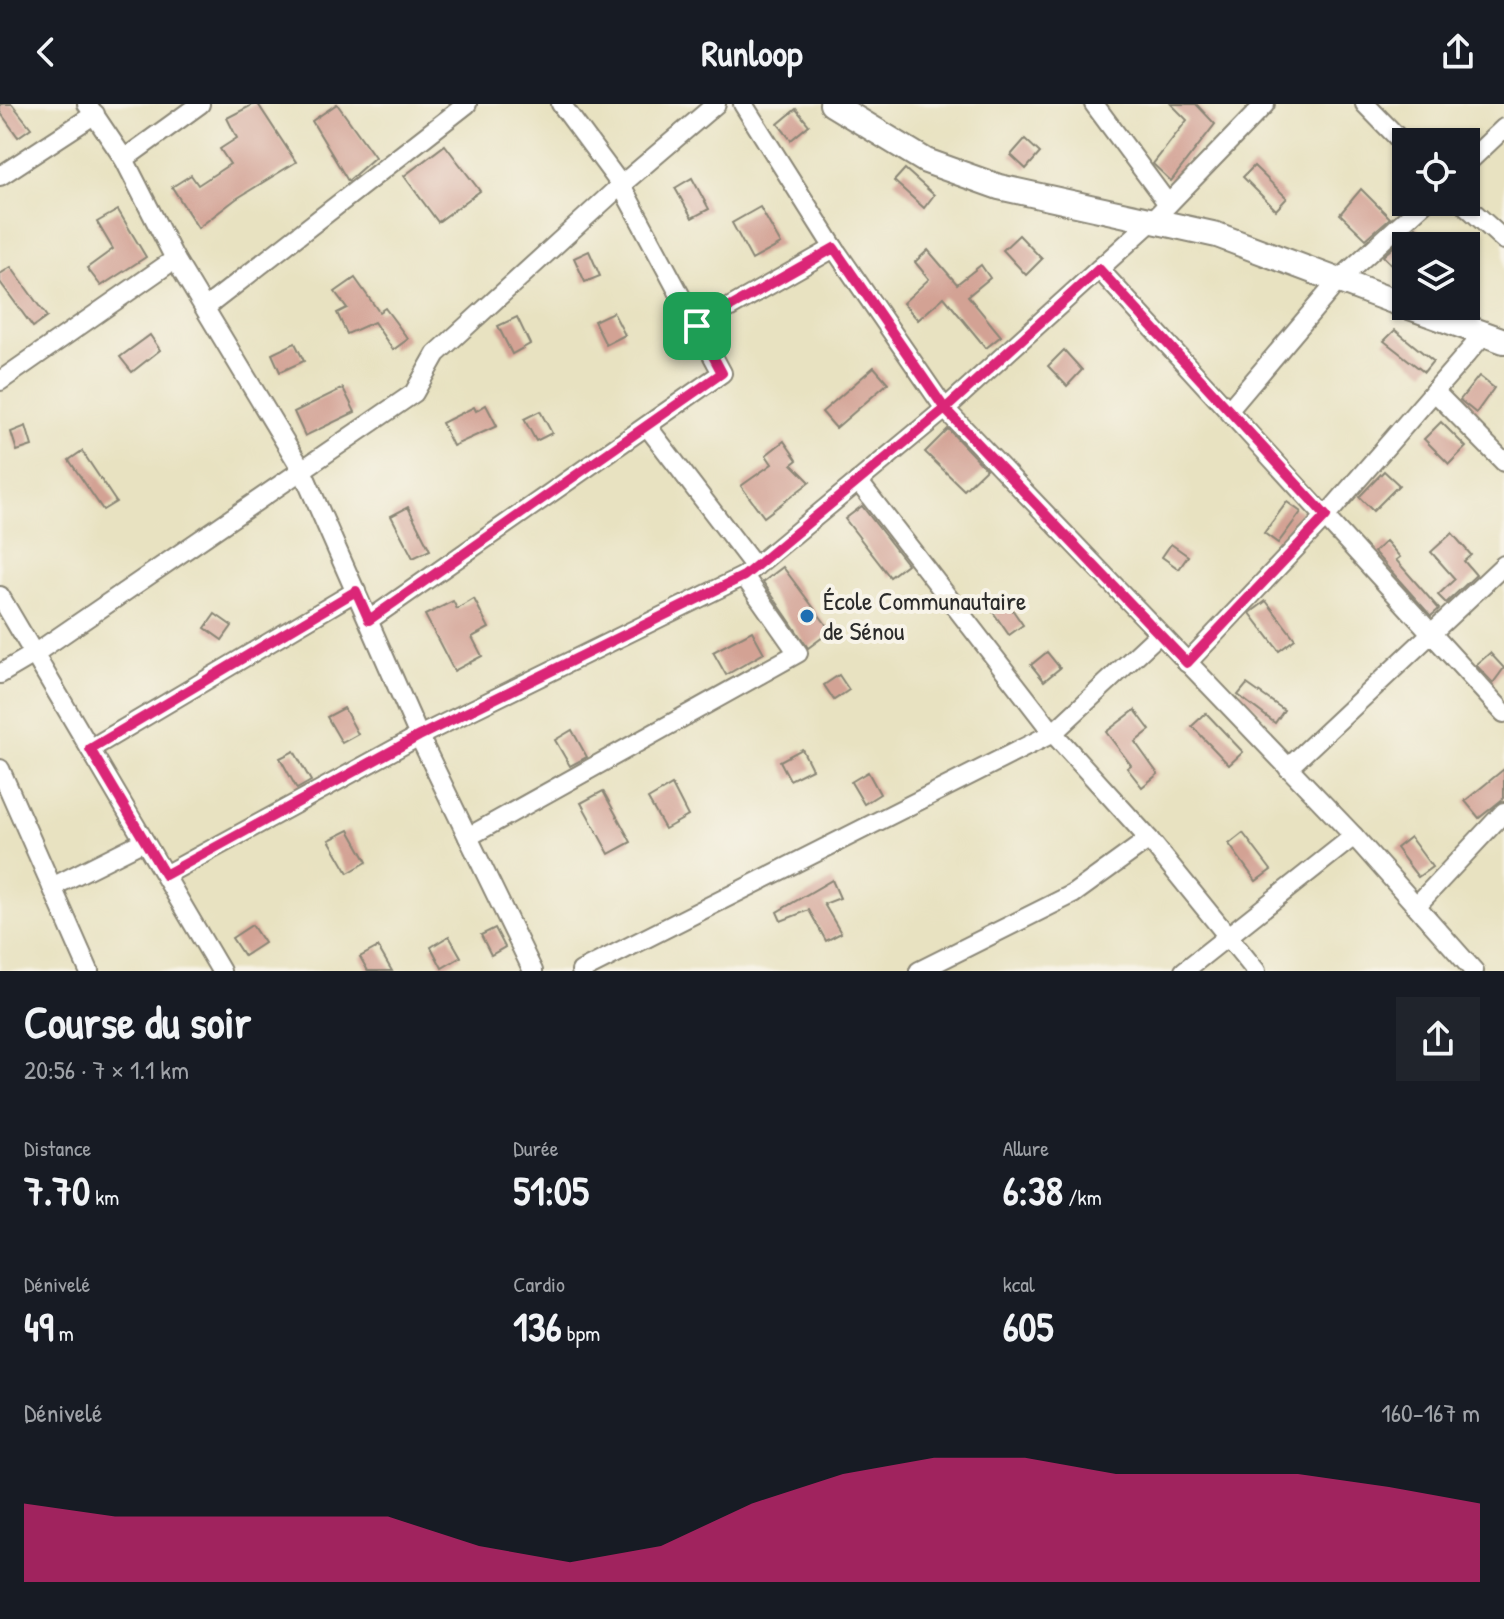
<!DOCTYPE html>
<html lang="fr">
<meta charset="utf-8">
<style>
:root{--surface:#171b24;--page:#20242c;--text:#f1f3f6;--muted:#9ea1a6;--accent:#db2777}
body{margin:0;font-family:"Patrick Hand",sans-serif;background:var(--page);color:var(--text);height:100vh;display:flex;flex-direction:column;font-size:30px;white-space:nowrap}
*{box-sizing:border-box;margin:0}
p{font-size:26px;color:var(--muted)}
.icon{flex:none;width:44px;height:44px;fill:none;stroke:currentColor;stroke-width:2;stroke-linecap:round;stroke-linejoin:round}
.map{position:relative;height:867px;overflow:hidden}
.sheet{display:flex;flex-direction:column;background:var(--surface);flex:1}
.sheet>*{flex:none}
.buttons{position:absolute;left:1392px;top:24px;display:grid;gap:16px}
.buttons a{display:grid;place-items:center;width:88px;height:88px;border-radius:0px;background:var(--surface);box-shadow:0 2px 6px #0004;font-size:40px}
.pin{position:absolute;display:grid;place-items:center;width:68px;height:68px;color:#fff;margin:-34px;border-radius:16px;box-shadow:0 4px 12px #0006}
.round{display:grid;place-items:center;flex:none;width:84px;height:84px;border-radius:0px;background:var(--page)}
.headline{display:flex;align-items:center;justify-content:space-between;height:136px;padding:0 24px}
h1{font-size:44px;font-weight:700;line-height:60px}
.stats{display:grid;grid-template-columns:repeat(3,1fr);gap:12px;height:136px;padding:8px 24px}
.stats div{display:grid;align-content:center}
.stats b{font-size:40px;font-weight:700}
.stats small{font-size:22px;font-weight:400}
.stats p{font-size:22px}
.chart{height:224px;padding:16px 24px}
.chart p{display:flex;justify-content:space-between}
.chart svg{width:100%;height:144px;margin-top:8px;fill:var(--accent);opacity:.7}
header{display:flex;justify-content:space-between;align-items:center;height:104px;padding:0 24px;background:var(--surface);font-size:36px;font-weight:700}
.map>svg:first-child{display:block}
.building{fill:#d3a294}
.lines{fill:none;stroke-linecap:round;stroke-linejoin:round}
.street-casing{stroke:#8a8676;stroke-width:22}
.secondary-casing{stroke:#8a8676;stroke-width:28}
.street{stroke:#fff;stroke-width:18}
.secondary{stroke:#fff;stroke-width:24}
.route-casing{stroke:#fff;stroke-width:16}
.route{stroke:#db2777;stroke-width:10}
.poi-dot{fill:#1f6fb2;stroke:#f7f3e8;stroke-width:3}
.labels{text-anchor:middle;stroke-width:8;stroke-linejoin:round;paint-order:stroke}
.poi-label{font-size:26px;fill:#2b2b2b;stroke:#f7f3e8;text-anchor:start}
</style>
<header><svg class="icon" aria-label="back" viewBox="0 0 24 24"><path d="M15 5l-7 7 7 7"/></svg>Runloop<svg class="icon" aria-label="share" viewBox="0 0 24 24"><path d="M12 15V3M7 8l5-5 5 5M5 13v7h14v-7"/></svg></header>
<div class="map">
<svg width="1504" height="867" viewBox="0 0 1504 867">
<rect width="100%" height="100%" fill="#f7f3e8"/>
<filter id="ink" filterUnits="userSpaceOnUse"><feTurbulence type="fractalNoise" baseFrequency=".0125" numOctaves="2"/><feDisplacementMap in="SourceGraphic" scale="16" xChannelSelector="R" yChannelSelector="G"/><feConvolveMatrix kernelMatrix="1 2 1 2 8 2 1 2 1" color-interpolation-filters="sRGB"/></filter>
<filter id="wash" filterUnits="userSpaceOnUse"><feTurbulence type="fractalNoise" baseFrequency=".006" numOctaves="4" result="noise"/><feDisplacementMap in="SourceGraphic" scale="32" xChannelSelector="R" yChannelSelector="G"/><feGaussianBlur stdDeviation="1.8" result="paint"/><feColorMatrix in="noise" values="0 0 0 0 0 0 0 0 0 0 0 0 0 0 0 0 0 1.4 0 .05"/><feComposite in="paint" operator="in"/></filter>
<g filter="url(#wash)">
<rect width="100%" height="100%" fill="#e8e2c1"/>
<g id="blocks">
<g class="building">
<path d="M0,0H12L31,24L18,33L0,8Z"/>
<path d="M254,0H258L296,58L236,95L198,124L172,83L191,71L198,81L230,60L220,45L237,34L227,14Z"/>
<path d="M337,0L375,53L348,77L312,17Z"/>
<path d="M1171,0H1196L1215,20L1171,77L1153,60L1187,16Z"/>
<path d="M796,5L809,21L791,36L778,20Z"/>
<path d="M1025,35L1040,49L1026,65L1011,51Z"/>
<path d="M445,41L480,87L438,118L404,72Z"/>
<path d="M1254,62L1287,94L1276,106L1243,73Z"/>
<path d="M905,65L934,91L924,104L894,77Z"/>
<path d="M692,74L709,105L692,114L675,84Z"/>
<path d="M1361,85L1390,114L1366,135L1340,110Z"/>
<path d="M760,103L781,140L752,156L732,119Z"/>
<path d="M118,106L146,153L101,182L87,164L113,145L97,118Z"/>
<path d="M1416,123L1434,142H1406L1391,160L1383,152Z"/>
<path d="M1019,131L1042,155L1026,171L1003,146Z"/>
<path d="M928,146L957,180L981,161L990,174L968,192L1001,232L986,244L944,193L918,216L903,199L929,175L915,158Z"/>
<path d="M589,147L600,172L585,178L574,154Z"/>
<path d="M11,163L47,213L33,223L0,178V170Z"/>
<path d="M355,174L379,208L385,204L408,235L393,246L374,218L347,230L337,209L347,204L335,188Z"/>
<path d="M613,208L625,231L606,241L594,217Z"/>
<path d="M517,213L530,240L512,250L498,222Z"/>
<path d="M1395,226L1433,257L1424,268L1384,237Z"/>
<path d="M150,231L160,246L132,268L120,253Z"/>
<path d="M295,239L304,257L280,268L272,250Z"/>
<path d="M1064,246L1082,266L1067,282L1048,262Z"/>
<path d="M874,263L888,279L836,324L822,308Z"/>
<path d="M1479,272L1494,284L1476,309L1460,296Z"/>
<path d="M343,284L355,308L305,332L294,308Z"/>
<path d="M486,301L497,322L453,342L442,319L474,303L476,307Z"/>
<path d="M540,307L552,329L536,337L524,315Z"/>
<path d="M1441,318L1466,343L1449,360L1424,335Z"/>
<path d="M26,322L32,342L17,347L11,328Z"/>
<path d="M948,325L986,365L964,386L925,348Z"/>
<path d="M784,337L797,356L792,360L810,378L764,413L741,382L772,360L766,351Z"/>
<path d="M82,347L116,398L103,406L69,356Z"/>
<path d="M1384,367L1399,381L1373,407L1359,393Z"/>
<path d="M1287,398L1301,408L1278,439L1264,429Z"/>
<path d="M862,402L907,460L890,473L845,415Z"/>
<path d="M408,403L430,446L413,454L391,412Z"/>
<path d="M1452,429L1471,451L1464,457L1476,471L1446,499L1438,491L1455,475L1431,448Z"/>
<path d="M1386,437L1400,453L1396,456L1439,505L1431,512L1374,448Z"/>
<path d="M1171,440L1188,452L1179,465L1162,453Z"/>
<path d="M783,463L831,527L808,544L763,478Z"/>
<path d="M474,495L489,524L472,533L482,552L454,567L425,511L453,497L457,505Z"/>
<path d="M1266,497L1295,535L1279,547L1250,509Z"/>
<path d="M1007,498L1023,521L1009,531L993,508Z"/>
<path d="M215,510L232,522L222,536L205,524Z"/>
<path d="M752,527L764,549L726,571L713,548Z"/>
<path d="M1047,548L1060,564L1044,577L1031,561Z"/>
<path d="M1490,549L1504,564L1493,579L1476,561Z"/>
<path d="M839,571L849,586L834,596L824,581Z"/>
<path d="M1247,580L1284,606L1275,619L1238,591Z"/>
<path d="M344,604L358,630L342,639L327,613Z"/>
<path d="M1135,606L1150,626L1135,638L1158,670L1142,683L1127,664L1131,661L1106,628Z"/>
<path d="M1206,609L1243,648L1229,661L1192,622Z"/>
<path d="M572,626L587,653L570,662L555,636Z"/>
<path d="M802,645L812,665L790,676L780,657Z"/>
<path d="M294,647L311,677L297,685L280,654Z"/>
<path d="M1504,665V694L1479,714L1465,697Z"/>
<path d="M868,668L880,690L864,700L851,678Z"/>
<path d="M672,681L688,712L665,725L648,695Z"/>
<path d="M603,687L631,738L609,750L581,699Z"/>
<path d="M349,726L367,758L348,769L329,736Z"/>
<path d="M1243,729L1271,766L1256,777L1229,740Z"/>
<path d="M1410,733L1432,763L1418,773L1396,744Z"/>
<path d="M832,776L840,794L824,800L841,829L826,837L809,806L781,817L777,808Z"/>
<path d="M252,821L264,839L244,852L232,834Z"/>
<path d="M495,824L505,843L491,851L481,831Z"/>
<path d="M449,832L461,853L442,864L431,843Z"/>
<path d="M378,843L392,867H368L360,853Z"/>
</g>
</g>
</g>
<g filter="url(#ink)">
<use href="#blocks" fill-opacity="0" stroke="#8a8676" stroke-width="2"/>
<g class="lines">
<defs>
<g id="street">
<path d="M87,0L124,55L175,155L302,366L419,632L165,771"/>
<path d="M743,0L834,144L945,305L1354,732L1474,867"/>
<path d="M1094,0L1168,100"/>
<path d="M1365,0L1406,42"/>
<path d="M124,55L200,0"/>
<path d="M1466,60L1504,24"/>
<path d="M0,72L95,10"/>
<path d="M1462,98L1504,136"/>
<path d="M1099,165L1504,609"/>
<path d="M205,204L467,0"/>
<path d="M697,222L834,144"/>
<path d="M0,277L175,155"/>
<path d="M1434,287L1504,358"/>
<path d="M1229,306L1338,177L1425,98"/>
<path d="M647,322L755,463"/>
<path d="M858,377L1053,629L1149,735L1256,867"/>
<path d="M0,492L221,867"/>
<path d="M369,516L722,269L621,81L561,0"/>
<path d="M1187,559L1326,412L1484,230"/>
<path d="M0,570L34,550L414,289L436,250L621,81L716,0"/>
<path d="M90,645L356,487"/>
<path d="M1288,664L1504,461"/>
<path d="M0,665L89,867"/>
<path d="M468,733L798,549L744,472"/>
<path d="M52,783L144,737"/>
<path d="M1418,800L1504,708"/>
<path d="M533,867L419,632L744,472L945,305L1099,165L1152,117L1265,0"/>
<path d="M581,867L1053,629L1159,530"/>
<path d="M919,867L1073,790L1149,735"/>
<path d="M1184,867L1354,732"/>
</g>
<g id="secondary">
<path d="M832,0L926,57L999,83L1217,131L1406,202"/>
<path d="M1407,202L1504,237"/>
</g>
</defs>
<use href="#street" class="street-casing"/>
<use href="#secondary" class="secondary-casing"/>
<use href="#street" class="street"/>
<use href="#secondary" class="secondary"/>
</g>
</g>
<g class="lines" filter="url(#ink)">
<defs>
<path id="route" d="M697,222L722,269L369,516L356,487L90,645L165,771L419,632L744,472L945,305L1187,559L1326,412L1099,165L945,305L834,144L697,222"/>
</defs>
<use href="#route" class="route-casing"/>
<use href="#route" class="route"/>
</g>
<circle class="poi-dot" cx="807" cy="512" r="8"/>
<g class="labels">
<g class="poi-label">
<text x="823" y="506">École Communautaire<tspan x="823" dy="30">de Sénou</tspan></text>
</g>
</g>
</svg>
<div class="buttons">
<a><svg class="icon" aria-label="locate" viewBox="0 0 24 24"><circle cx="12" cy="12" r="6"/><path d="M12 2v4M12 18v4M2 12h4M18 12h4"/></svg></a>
<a><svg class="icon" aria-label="layers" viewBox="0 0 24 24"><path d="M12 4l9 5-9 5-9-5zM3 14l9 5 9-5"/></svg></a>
</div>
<div class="pin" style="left:697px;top:222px;background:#1e9e55"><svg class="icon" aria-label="arrive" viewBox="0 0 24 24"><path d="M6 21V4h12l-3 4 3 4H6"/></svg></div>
</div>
<section class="sheet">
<div class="headline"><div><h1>Course du soir</h1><p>20:56 · 7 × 1.1 km</p></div><a class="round"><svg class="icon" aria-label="share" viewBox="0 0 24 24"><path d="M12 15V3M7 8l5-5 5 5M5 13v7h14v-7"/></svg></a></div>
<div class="stats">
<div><p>Distance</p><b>7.70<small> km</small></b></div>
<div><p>Durée</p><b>51:05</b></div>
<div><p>Allure</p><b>6:38<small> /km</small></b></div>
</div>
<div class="stats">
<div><p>Dénivelé</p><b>49<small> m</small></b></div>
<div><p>Cardio</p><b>136<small> bpm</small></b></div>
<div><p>kcal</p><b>605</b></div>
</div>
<div class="chart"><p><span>Dénivelé</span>160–167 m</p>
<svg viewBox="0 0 160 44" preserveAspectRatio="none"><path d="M0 44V20L10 24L20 24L30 24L40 24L50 33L60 38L70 33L80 20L90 11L100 6L110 6L120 11L130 11L140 11L150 15L160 20V44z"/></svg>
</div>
</section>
